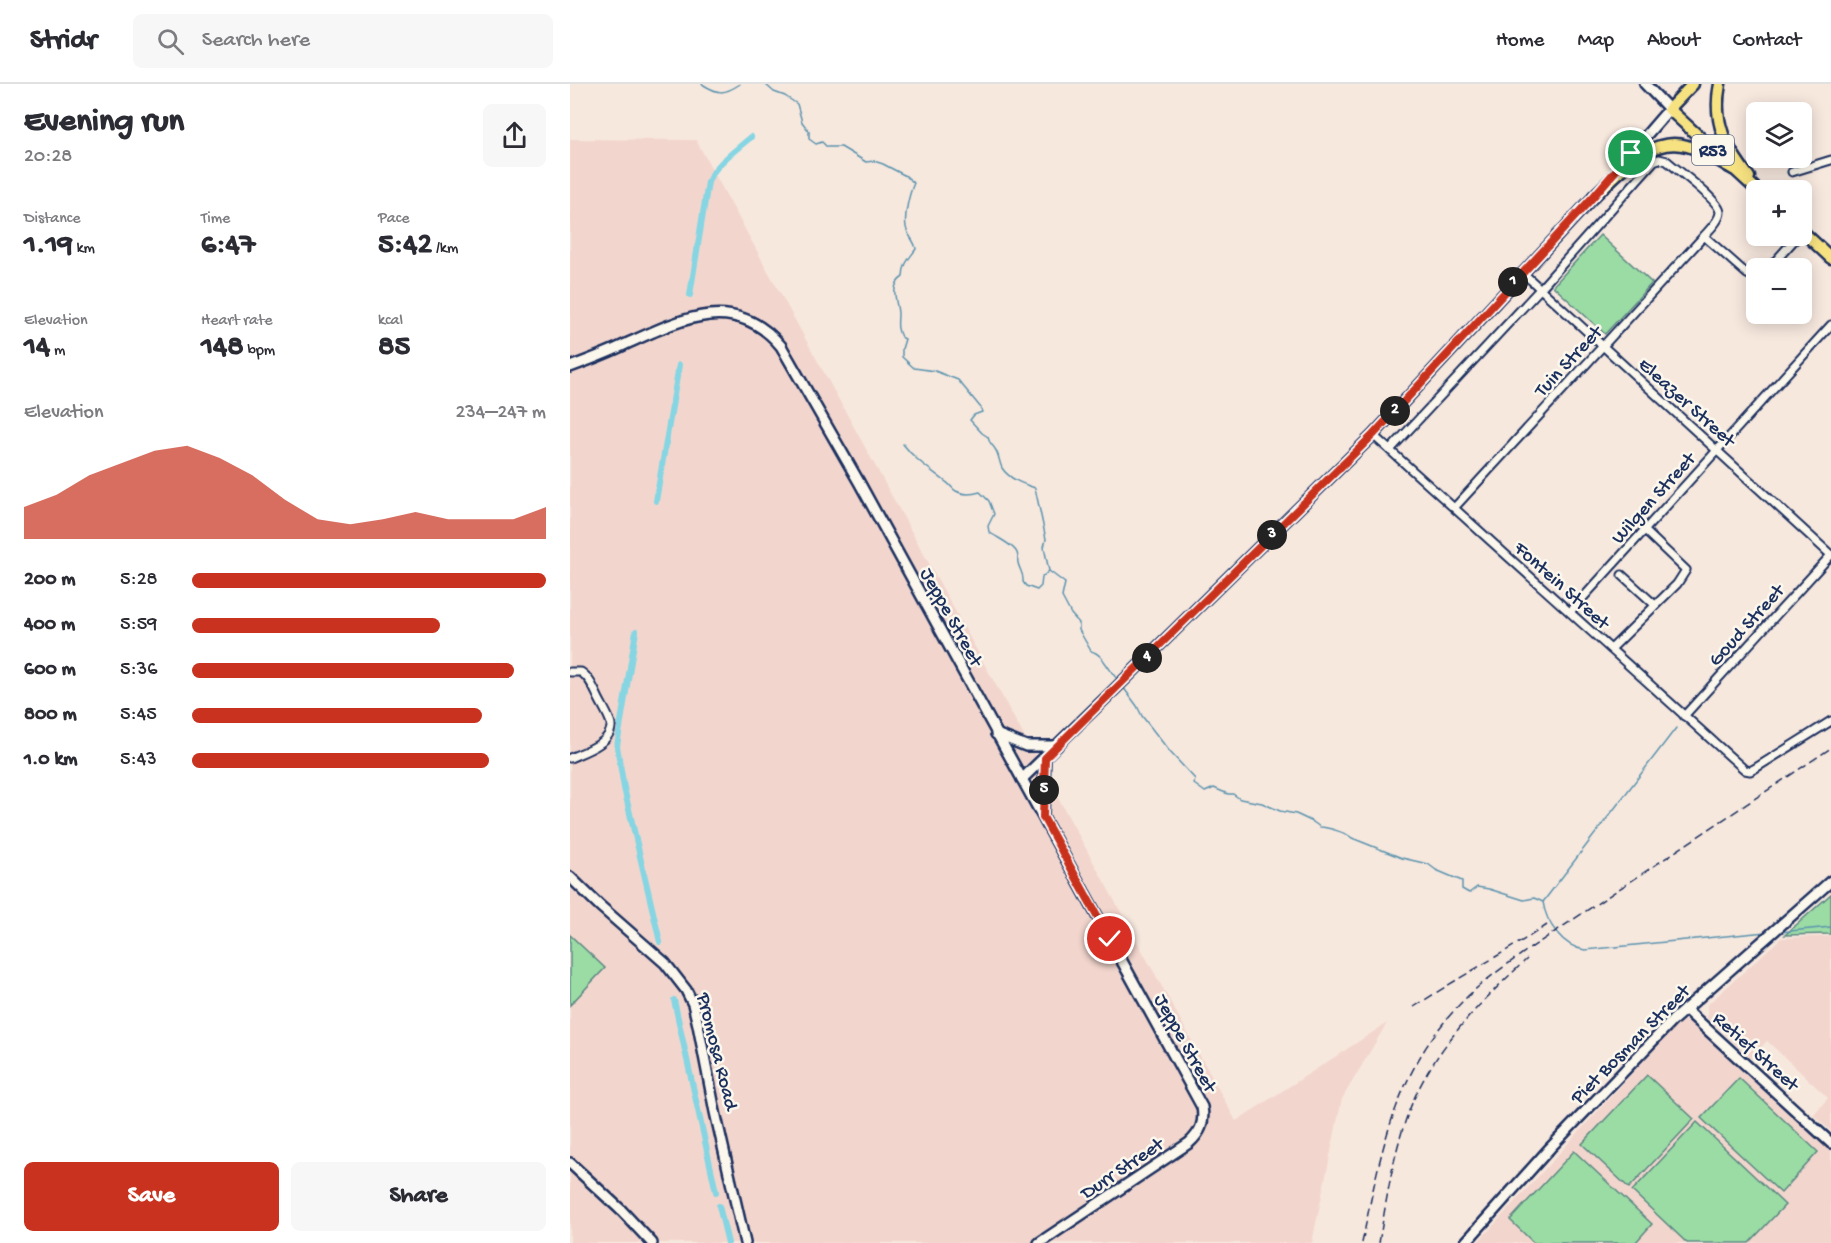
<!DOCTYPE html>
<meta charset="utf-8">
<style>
:root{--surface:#fff;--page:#f7f7f7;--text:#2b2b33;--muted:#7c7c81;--line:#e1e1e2;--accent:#c8321e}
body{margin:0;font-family:"Gochi Hand",sans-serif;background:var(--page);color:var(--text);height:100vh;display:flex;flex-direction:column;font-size:22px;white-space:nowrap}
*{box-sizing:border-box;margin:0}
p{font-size:20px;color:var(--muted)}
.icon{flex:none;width:33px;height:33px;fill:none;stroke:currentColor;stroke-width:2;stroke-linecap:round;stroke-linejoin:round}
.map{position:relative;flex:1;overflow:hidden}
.sheet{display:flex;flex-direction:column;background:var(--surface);width:570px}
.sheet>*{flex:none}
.fabs{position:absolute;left:1176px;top:18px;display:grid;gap:12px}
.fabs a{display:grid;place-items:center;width:66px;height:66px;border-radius:9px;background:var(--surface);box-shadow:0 3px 15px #0003;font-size:30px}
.pin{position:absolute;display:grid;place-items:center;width:51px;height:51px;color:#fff;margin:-26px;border:3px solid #fff;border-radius:50%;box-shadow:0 2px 6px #0007}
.km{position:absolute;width:30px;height:30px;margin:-15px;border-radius:50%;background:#222;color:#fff;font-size:16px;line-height:30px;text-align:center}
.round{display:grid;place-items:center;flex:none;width:63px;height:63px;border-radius:9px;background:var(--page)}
.overview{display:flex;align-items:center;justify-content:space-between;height:102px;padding:0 24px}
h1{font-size:33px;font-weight:700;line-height:45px}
.figures{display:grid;grid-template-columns:repeat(3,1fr);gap:9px;height:102px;padding:6px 24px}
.figures div{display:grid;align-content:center}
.figures b{font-size:30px;font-weight:700}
.figures small{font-size:16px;font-weight:400}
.figures p{font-size:16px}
.chart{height:168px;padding:12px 24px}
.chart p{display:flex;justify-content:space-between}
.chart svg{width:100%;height:108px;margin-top:6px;fill:var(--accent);opacity:.7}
.button{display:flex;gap:12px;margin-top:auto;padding:12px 24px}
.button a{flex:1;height:69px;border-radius:9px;background:var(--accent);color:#fff;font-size:24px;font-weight:700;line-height:69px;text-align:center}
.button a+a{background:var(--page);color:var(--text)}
ul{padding:0 24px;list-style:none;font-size:20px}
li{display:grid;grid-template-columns:96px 72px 1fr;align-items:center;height:45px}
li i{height:15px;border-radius:8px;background:var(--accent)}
header{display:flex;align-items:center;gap:36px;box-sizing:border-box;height:84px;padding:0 30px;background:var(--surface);border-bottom:2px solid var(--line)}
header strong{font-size:28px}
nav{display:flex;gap:33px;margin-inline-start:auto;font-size:21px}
.search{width:420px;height:54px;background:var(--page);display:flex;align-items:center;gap:15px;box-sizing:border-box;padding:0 21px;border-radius:9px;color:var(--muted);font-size:22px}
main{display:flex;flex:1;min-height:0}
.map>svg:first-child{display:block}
.built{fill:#f2d6cd}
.green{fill:#9bdca5;stroke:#5b8682;stroke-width:1.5}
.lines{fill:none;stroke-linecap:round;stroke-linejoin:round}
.stream{stroke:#5b93ae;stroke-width:1.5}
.canal{stroke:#86d5e3;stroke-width:6}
.minor-casing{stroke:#1b2f5e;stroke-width:11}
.tertiary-casing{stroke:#1b2f5e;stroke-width:14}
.primary-casing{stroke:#1b2f5e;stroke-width:15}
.minor{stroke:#fbf7ec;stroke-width:7}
.tertiary{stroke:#fbf7ec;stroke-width:9}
.primary{stroke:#f7e281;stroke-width:10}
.rail{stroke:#1b2f5e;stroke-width:1.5;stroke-dasharray:9 4.5;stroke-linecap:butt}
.route-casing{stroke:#fff;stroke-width:12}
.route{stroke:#c8321e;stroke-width:8}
.labels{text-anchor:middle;stroke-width:5;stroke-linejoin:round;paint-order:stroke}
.shield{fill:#fbf7ec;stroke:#5e6b89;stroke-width:1.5}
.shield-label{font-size:18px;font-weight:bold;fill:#1b2f5e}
.street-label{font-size:20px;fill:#1b2f5e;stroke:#fbf7ec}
</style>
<header>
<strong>Stridr</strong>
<div class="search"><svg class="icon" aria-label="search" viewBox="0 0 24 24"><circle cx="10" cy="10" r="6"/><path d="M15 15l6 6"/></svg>Search here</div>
<nav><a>Home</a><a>Map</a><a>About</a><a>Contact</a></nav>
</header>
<main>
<section class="sheet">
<div class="overview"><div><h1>Evening run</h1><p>20:28</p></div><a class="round"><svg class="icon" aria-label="share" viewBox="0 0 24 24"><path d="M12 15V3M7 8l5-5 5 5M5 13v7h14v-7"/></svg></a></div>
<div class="figures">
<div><p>Distance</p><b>1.19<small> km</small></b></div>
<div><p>Time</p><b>6:47</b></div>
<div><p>Pace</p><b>5:42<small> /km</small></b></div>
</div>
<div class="figures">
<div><p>Elevation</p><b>14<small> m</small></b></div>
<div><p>Heart rate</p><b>148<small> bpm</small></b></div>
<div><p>kcal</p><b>85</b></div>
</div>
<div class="chart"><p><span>Elevation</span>234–247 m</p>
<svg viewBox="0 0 160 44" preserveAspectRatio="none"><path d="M0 44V31L10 26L20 18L30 13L40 8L50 6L60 11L70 18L80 28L90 36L100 38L110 36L120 33L130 36L140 36L150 36L160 31V44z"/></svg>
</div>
<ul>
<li><b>200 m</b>5:28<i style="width:100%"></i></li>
<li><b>400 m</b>5:59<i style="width:70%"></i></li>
<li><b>600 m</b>5:36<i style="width:91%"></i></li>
<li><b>800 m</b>5:45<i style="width:82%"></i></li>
<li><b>1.0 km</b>5:43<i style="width:84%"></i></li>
</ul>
<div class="button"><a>Save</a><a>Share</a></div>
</section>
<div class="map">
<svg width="1261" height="1159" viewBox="0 0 1261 1159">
<rect width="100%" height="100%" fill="#f7e8de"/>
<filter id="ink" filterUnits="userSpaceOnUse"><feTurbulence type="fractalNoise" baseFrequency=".0167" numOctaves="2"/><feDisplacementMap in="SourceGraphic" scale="12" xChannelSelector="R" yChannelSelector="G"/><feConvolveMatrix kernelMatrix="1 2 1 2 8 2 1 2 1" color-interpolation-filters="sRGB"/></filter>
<g filter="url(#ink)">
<g class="built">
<path d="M0,55L126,56L666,1037L817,939L772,1015L742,1159H0Z"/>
<path d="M1261,852V1047L1243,1031L1258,1014L1197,957L1181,974L1137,934V921L1211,854Z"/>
<path d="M1111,936L1118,937L1261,1067V1159H907Z"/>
</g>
<g class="green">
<path d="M1030,151L1082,199L1035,250L983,202Z"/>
<path d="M1261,810V850L1215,851Z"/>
<path d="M0,851L35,884L0,921Z"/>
<path d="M1077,991L1124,1035L1059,1104L1012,1060Z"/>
<path d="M1169,994L1248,1068L1211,1109L1131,1034Z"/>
<path d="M1127,1038L1215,1121L1179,1159H1117L1062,1107Z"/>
<path d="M1004,1067L1082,1140L1065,1159H964L940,1136Z"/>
</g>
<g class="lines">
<g class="stream">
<path d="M132,0C148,10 154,11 170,0"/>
<path d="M195,0L204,8L215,12L227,20L232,38L239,47V55L246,60L252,58L257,63H271L296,78L304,77L313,80L336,92L344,99C339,110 334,132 336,143C337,151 345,157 346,165C339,175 333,180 333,193C319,202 327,216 328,229C328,239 326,243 331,253L335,255L332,265V273L344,284L365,287L388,296L411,324L412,328L404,331L400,336L412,349L418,353C419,360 422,360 425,365C429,370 429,378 432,384C439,395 453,400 465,404L476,455L474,463L479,487"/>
<path d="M333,360C345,376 361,386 376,398C380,400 382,405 386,407C393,411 403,410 410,408L419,417L424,430L418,442L419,448C427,454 444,461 447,469C449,475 447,473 448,479C450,487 454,490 453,498L456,502L467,506L471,502L472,493L479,487L495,499L492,513L501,530L509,539V546L521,567C534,570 539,588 549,597"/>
<path d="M553,603L567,622L572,632L600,668L625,695L624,700L635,708L644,704L658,710H663L670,715L692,719L710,727L726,730L743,738L750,743C757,743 777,749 782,754L832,774L858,780L866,786L892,797V805L899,809L907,803L919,805L954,816L964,814L973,818"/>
<path d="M1106,644L973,818C976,839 993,863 1015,866L1196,848"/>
<path d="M1210,848L1261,843"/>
</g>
<g class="canal">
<path d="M120,211L138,98C146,79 165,67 181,53"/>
<path d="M86,417L109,281"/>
<path d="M66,547L47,662L54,704L90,858"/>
<path d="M104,916L146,1108"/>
<path d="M149,1122L158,1159"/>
</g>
<defs>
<g id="minor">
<path d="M1222,88L1261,76"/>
<path d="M1199,184L1228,152"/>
<path d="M952,188L1261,471"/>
<path d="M803,351L1175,686L1180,687L1184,685L1261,637"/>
<path d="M820,366L971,204L1084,77L1089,75L1097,77C1107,86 1149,116 1150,128C1150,136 1139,146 1134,152"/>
<path d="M885,423L1134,152L1177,190L1186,194"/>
<path d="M1052,491L1085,521"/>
<path d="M1000,528L1261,241"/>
<path d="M1041,565L1107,500L1116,486L1074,446"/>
<path d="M0,588H11C20,594 24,605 29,615C33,623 39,632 41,640C43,659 13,668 0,674"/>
<path d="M1114,632L1261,471"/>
</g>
<g id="tertiary">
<path d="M1048,84L1099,25L1075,0"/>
<path d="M0,283C19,276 38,269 56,260C109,236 165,207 211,262L289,398L632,1023C635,1039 630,1049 619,1059L469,1159"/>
<path d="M426,650L456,662H487"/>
<path d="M452,695L544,606L803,351L1028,108"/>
<path d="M473,731L475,673"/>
<path d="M0,793L30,822L95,879L116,906L123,920L128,941L145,1028L175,1159"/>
<path d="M1115,925L1261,1059"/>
<path d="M0,1079L52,1127L82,1159"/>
<path d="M895,1159L980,1064L1103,936L1261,797"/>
</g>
<g id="primary">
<path d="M1123,0L1099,25L1187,106"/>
<path d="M1150,0C1142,39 1156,63 1179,93"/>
<path d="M1023,113C1048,90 1079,51 1117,62C1133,66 1149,77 1163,85"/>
<path d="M1232,147L1261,174"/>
</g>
</defs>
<use href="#minor" class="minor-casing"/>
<use href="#tertiary" class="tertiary-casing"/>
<use href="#primary" class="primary-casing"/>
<use href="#minor" class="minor"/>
<use href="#tertiary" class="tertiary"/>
<use href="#primary" class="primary"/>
<g class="rail">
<path d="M844,923C887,894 933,870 977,841"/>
<path d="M792,1159C811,1066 825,985 895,915C913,897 935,882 956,867L1261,664"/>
<path d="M809,1159C816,1119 822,1077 835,1038C857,971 906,922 957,875"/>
</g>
</g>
</g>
<g class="lines" filter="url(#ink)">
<defs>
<path id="route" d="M540,855L473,733L475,674L803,351L1023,113L1061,69"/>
</defs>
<use href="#route" class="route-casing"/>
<use href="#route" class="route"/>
</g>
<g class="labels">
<rect class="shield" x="1122" y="51" width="42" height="30" rx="4.5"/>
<g class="shield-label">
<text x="1143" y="72">R53</text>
</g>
<g class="street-label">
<text transform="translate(997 276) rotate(-47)" y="7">Tuin Street</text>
<text transform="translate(1118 317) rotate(42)" y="7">Eleazer Street</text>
<text transform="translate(1082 413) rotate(-48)" y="7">Wilgen Street</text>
<text transform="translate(993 500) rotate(42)" y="7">Fontein Street</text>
<text transform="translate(383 532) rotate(61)" y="7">Jeppe Street</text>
<text transform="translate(1175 540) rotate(-48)" y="7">Goud Street</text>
<text transform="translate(617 958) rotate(61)" y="7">Jeppe Street</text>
<text transform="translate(1059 959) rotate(-45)" y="7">Piet Bosman Street</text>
<text transform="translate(1187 966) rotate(42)" y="7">Retief Street</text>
<text transform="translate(149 967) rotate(76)" y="7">Promosa Road</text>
<text transform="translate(551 1083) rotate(-34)" y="7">Durr Street</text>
</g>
</g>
</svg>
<div class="fabs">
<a><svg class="icon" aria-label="layers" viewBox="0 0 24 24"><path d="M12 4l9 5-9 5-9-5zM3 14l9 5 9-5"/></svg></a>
<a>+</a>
<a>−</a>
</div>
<div class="pin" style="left:1061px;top:69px;background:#1e9e55"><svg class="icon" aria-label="arrive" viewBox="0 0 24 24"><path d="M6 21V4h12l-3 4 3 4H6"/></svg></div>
<div class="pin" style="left:540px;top:855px;background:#d93025"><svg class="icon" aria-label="check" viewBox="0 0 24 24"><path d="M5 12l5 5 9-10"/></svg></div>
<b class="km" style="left:943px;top:198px">1</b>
<b class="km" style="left:825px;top:327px">2</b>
<b class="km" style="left:702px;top:451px">3</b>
<b class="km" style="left:577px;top:574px">4</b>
<b class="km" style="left:474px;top:706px">5</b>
</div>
</main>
